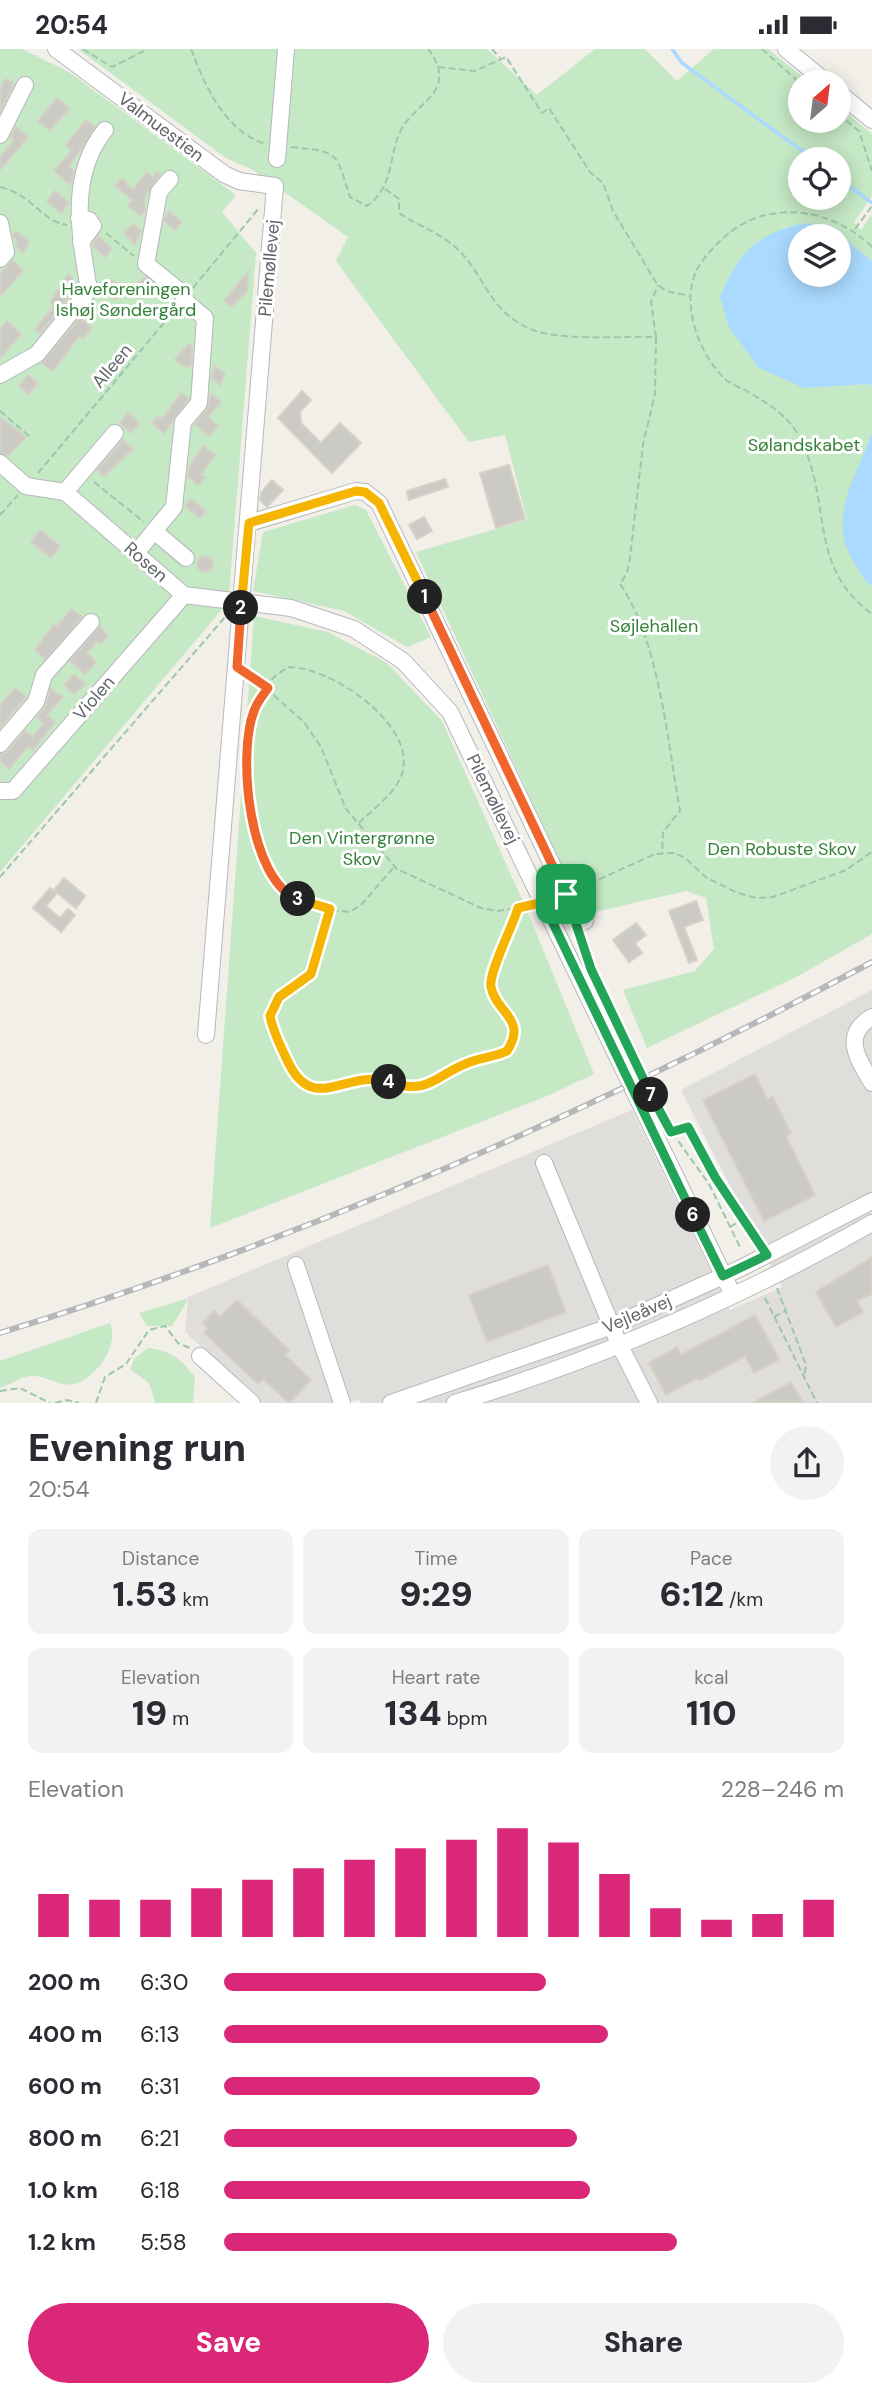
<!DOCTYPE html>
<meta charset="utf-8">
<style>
:root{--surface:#fff;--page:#f2f2f3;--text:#2b2b33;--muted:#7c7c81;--accent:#db2777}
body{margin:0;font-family:"DM Sans",sans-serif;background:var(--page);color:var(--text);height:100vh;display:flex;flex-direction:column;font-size:26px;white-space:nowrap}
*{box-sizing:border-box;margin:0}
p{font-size:23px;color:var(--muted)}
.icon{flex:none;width:38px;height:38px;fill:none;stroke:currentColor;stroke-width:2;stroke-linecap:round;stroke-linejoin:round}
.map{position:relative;height:1354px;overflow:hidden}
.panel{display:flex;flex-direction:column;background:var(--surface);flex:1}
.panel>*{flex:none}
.needle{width:46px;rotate:28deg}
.fabs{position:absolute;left:788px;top:21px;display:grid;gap:14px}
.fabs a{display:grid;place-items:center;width:63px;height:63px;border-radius:50%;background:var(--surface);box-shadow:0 4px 18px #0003;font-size:35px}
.pin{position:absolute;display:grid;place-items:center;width:60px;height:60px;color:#fff;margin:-30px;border-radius:14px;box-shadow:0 4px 10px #0006}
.km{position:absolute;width:35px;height:35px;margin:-18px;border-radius:50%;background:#222;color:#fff;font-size:19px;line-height:35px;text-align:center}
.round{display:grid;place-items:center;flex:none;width:74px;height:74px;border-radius:37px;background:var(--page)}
.headline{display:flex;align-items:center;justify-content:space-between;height:119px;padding:0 28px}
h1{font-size:38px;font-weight:800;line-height:52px}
.metrics{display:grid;grid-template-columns:repeat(3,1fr);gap:10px;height:119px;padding:7px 28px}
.metrics div{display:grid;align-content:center;border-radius:14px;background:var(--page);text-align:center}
.metrics b{font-size:35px;font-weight:800}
.metrics small{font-size:19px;font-weight:400}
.metrics p{font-size:19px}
.chart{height:196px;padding:14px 28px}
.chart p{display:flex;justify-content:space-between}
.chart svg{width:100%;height:126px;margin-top:7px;stroke:var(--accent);stroke-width:6}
.button{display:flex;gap:14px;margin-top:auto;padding:14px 28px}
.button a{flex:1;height:80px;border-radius:42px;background:var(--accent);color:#fff;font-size:28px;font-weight:800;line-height:80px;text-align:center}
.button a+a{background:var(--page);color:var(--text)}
ul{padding:0 28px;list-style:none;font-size:23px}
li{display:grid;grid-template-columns:112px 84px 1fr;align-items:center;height:52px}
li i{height:18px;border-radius:9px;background:var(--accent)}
.status{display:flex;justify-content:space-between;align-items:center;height:49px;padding:0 35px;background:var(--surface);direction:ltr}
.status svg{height:19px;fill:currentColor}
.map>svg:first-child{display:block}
.industrial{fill:#e0deda}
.green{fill:#c5e8c5;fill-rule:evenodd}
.water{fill:#aadaff;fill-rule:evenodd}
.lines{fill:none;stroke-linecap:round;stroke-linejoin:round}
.stream{stroke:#aadaff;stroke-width:3.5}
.building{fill:#cccac5;stroke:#d6d1c6;stroke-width:2}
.minor-casing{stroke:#b5b8bc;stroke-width:18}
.path{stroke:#9cc7a9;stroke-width:2;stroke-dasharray:7 3.5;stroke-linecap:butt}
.minor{stroke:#fff;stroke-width:16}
.rail-casing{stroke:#b6b7b8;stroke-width:6}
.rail{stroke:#fff;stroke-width:3.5;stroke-dasharray:10;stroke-linecap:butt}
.split-1-casing{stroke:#fff;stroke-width:14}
.split-2-casing{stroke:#fff;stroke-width:14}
.split-3-casing{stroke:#fff;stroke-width:14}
.split-4-casing{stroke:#fff;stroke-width:14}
.split-5-casing{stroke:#fff;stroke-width:14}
.split-6-casing{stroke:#fff;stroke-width:14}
.split-7-casing{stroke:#fff;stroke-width:14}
.split-8-casing{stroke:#fff;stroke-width:14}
.split-1{stroke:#f0652b;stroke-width:9}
.split-2{stroke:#f5b400;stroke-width:9}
.split-3{stroke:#f0652b;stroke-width:9}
.split-4{stroke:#f5b400;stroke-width:9}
.split-5{stroke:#f5b400;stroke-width:9}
.split-6{stroke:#22a559;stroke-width:9}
.split-7{stroke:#22a559;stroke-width:9}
.split-8{stroke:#22a559;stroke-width:9}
.labels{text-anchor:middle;stroke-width:6;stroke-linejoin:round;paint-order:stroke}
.street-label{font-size:18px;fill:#5f6368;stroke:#fff}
.park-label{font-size:18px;fill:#348238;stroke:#fff}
</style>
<div class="status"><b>20:54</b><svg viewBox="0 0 49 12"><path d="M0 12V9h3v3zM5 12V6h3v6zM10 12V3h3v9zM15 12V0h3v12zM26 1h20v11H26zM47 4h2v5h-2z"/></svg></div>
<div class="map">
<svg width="872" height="1354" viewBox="0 0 872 1354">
<rect width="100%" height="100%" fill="#f1efe8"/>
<path class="industrial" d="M872,941V1354H361L359,1350L347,1354H263L185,1283L188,1248L632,1061L730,1261L782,1238L681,1041Z"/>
<g class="green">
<path d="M0,0H22L69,23L236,146L222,163L256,204L229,545L224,558L0,823Z"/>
<path d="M78,0H487L537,46L595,0H645L677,32L714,0H768L809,33H800V72H838V57L872,85V147L854,173L861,181L872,165V212L834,181L783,178L804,339L869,335L872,338V384L844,488L851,509L872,537V885L798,927L647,999L623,941L695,922L714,900L706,849L686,842L591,864L565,823L416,503L527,471L505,386L469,393L336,212L348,188L253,121L226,109ZM800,110H838V149H800Z"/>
<path d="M355,456L366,461L431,588L407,598L344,562L253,542L263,483Z"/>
<path d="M254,567L328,583L387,614L442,672L528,864L594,1025L547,1047L210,1179Z"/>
<path d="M189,1249L172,1277H147L139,1264Z"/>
<path d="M110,1274C120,1295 96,1330 74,1335C58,1338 46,1326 31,1327C22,1327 9,1336 0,1339V1312Z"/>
<path d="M148,1299C170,1301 182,1311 195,1328L193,1354H155C150,1330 148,1333 130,1321L134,1310Z"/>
</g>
<g class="water">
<path d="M808,174L834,181L872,212V338L869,335L804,339L759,319L729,278L720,248C738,204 760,181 808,174ZM838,187V226H800V187Z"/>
<path d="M872,384V537C864,532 860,523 855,515C825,470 857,427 872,384Z"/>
</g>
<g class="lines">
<g class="stream">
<path d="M672,0L682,14L813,110"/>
<path d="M838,129L872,154"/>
</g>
</g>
<g class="building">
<path d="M5,30L14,34L0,63V41Z"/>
<path d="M57,49L70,60L49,81L38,72Z"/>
<path d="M86,71L95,78L69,118L74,122L70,136L54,122L72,101L66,96Z"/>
<path d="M16,78L28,88L0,121V108L14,91L11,88Z"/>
<path d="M147,123L153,128L157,123L160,125L144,150L145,162L141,167L128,157L133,151L115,137L122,130L133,141Z"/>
<path d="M55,142L69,154L61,164L47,152Z"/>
<path d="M169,162L182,173L175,181L164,172Z"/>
<path d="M133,175L141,182L135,195L124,185Z"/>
<path d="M16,182L29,193L23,204L16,198L18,195L13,186Z"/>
<path d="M98,187L112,200L105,208L93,197Z"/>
<path d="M13,211L23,221L0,248V226Z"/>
<path d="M248,223L247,242L231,258L224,252Z"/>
<path d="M68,226L77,234L76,241L40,284L35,280L54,257L50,253Z"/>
<path d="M146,228L154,235L143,249L131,238Z"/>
<path d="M112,231L123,240L115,251L103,241Z"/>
<path d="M80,269L92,279L83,289L80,286L53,322L50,320L42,314Z"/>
<path d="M7,272L21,285L0,309V280Z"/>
<path d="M189,295L192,298L191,317H183L175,310Z"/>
<path d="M215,317L225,325L220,336L211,328Z"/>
<path d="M28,326L38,334L29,345L19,337Z"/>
<path d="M302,342L311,351L300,363L301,374L321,394L340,374L361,394L332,424L278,369Z"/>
<path d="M181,344L189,350L164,384L152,374L158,367L162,371Z"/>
<path d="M211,345L221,353L208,368L218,377L209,387L195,375L207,360Z"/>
<path d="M128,364L139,374L131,384L120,374Z"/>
<path d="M0,368L26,388L8,407L0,404Z"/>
<path d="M123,391L133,400L104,427L97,421Z"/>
<path d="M203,397L215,406L201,425L205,428L198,436L188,427L189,418Z"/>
<path d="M509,416L525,470L496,479L480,424Z"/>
<path d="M445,430L448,438L409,451L407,442Z"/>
<path d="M272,431L283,441L267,458L260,451L261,444Z"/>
<path d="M191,450L206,462L200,469L185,457Z"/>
<path d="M424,468L432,482L417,490L409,476Z"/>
<path d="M40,481L60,497L51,509L31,493Z"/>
<circle cx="205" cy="515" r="8"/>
<path d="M72,560L82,568L45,610L35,601L54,575L57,577Z"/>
<path d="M100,577L107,588L101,595L97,592L87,604L96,613L85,625L70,612Z"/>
<path d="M74,626L85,635L74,645L64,636Z"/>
<path d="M15,639L26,648L0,679V656Z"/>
<path d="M51,640L63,648L47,666L55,673L33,701L28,697L9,720L0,712V705L8,702L25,682L32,688L44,675L37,668L46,656Z"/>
<path d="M64,829L85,847L76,859L54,841Z"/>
<path d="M50,839L57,844L46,857L60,869L68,860L75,866L61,883L33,859Z"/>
<path d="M696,852L703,871L684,878L697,911L689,914L669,862Z"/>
<path d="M636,874L646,886L635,894L642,904L629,913L613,891Z"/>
<path d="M755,1025L767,1050L773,1048L791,1084L786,1087L815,1146L764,1172L703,1051Z"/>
<path d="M872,1208V1245L857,1252L863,1263L836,1278L816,1243Z"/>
<path d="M548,1216L566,1263L487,1293L469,1246Z"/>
<path d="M237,1251L289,1301L285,1306L311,1331L289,1354L263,1330L258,1335L204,1284L208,1279L203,1274L214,1262L220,1268Z"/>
<path d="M755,1266L779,1310L754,1324L745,1307L701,1331L695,1330L666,1346L649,1314L677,1298L681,1306Z"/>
<path d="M791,1333L803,1354H753Z"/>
</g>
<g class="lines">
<defs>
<g id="minor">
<path d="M56,0L224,125L239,132L275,137L206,986"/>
<path d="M786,0L826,33"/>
<path d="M838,43L872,71"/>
<path d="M0,86L25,36"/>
<path d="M277,110L286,0"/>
<path d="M79,169L89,171L93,177L81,193"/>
<path d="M0,174L6,203L0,210"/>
<path d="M0,326L37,305L89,241C80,187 68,127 105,81"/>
<path d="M0,414L26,437L65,443L184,546L291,559L354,580L403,612L450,663L733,1246"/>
<path d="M65,443L115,384"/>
<path d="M249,474L356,442L365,443L379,454L566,845L585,872"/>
<path d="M154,482L186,509"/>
<path d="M136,504L174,458L183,373L199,354L205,269L187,254L182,244L146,215L159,143L170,130"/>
<path d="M0,695L36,653L44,626L91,573"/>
<path d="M0,742H13L184,546"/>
<path d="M872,968C841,986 858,1010 872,1034"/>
<path d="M544,1114L619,1295L649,1354"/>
<path d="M296,1216L342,1354"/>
<path d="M200,1307L252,1354"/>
<path d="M391,1354L612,1277L739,1220L872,1152"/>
<path d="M455,1354C599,1310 741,1249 872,1174"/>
</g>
</defs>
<use href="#minor" class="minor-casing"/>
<g class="path">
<path d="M83,0L112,18L148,0"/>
<path d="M191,0C205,37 224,81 265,95"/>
<path d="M492,0L500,9"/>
<path d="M762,0L800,34"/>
<path d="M438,18L475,22L506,8L542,64L549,59L590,123L603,134L613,162L657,235L666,242L689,247"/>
<path d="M838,65L859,82L872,122"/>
<path d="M291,98C341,103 335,103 350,148L367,157C394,138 388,109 400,83C413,54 461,43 428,0"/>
<path d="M0,138C32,145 41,172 67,176"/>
<path d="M385,140L399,150V164C417,176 437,183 454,197C487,226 486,262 533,281C561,292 625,287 656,288L651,253L658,236"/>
<path d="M855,180L872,157"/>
<path d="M106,184L134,207"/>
<path d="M872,198C845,172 808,158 771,165C743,169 720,189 703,211C676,246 697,304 726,331C731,335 739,338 745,341C769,355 790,367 802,393C832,457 808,518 872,565"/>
<path d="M193,239L259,159"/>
<path d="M656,288L655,345L643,395L630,509L627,524L620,535C659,590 668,696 680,762L663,783L662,805"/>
<path d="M0,362L29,387"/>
<path d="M38,424L174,262"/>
<path d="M94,433L144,473"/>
<path d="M0,466L18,446"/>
<path d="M250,625L304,673L321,698L346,760L397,820L481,859L497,862L529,857"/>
<path d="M359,774C374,759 398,743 403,721C413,673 330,618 289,618C230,647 245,751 262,800C268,816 274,836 288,846C304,857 332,862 350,863L362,855L394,818"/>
<path d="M0,828L226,567"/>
<path d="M580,839L655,805L674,804L685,809L707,829L738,844L757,849L773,848L846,821L872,803"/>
<path d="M330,860L311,925L279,948L270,967L294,1025L299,1032L314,1040L323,1041L367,1028L413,1040L428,1037L469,1013L507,1002C528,970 497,965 491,938C488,925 513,878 518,860"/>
<path d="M579,885L590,919"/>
<path d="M655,1051L666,1046"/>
<path d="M666,1075L709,1135L741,1200"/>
<path d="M672,1083L688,1078L759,1196"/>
<path d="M730,1178L743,1170"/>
<path d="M777,1239L806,1316L804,1329"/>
<path d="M765,1249L817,1354"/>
<path d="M774,1268L785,1262"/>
<path d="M0,1342L20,1339L50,1354"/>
<path d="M55,1354L67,1351L79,1354"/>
<path d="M96,1354L105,1328L126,1315L149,1281L165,1277L178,1294L190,1299"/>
</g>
<use href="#minor" class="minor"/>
<defs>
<path id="rail" d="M0,1284C302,1191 594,1062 872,913"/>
</defs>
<use href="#rail" class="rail-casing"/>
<use href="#rail" class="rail"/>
</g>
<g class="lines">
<defs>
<path id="split-1" d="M425,548L566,845"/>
<path id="split-2" d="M241,559L249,474L356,442L365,443L379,454L425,548"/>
<path id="split-3" d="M241,559L237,618L268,639C263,646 257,653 254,662C237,705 249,832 298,850"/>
<path id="split-4" d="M298,850L330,860L311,925L279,948L270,967C273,983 281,998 288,1013C314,1067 347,1019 389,1033"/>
<path id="split-5" d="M389,1033C430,1047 436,1025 470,1013C483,1008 495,1008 507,1002C528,970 496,964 491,938C488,924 513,877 518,859L544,853L551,870"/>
<path id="split-6" d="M551,870L693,1166"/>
<path id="split-7" d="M651,1046L671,1083L688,1078L715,1128L767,1206L723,1227L693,1166"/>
<path id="split-8" d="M566,845L591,920L651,1046"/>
</defs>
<use href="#split-1" class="split-1-casing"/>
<use href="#split-2" class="split-2-casing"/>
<use href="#split-3" class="split-3-casing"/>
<use href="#split-4" class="split-4-casing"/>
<use href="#split-5" class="split-5-casing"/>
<use href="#split-6" class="split-6-casing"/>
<use href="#split-7" class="split-7-casing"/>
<use href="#split-8" class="split-8-casing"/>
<use href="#split-1" class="split-1"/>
<use href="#split-2" class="split-2"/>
<use href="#split-3" class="split-3"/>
<use href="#split-4" class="split-4"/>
<use href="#split-5" class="split-5"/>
<use href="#split-6" class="split-6"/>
<use href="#split-7" class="split-7"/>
<use href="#split-8" class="split-8"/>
</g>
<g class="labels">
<g class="street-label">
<text transform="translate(161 78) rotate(37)" y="6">Valmuestien</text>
<text transform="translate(269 219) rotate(-85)" y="6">Pilemøllevej</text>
<text transform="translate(112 317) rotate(-50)" y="6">Alleen</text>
<text transform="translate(146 513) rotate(41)" y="6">Rosen</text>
<text transform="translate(94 649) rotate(-49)" y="6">Violen</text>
<text transform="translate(493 750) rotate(64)" y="6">Pilemøllevej</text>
<text transform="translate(637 1265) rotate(-23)" y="6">Vejleåvej</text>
</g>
<g class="park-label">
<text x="126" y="246">Haveforeningen<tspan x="126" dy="21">Ishøj Søndergård</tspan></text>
<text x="804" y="402">Sølandskabet</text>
<text x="654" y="583">Søjlehallen</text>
<text x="362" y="795">Den Vintergrønne<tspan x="362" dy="21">Skov</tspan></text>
<text x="782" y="806">Den Robuste Skov</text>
</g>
</g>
</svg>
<div class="fabs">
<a><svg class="needle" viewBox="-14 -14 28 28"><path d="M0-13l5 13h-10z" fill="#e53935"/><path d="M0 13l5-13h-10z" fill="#7c7c81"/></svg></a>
<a><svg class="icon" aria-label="locate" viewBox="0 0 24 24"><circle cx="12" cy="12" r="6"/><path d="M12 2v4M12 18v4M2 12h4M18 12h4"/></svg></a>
<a><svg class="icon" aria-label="layers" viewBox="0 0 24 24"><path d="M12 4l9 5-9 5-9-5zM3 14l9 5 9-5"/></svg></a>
</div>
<div class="pin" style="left:566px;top:845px;background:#1e9e55"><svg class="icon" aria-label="arrive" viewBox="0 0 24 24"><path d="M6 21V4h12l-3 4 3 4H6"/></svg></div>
<b class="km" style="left:425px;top:548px">1</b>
<b class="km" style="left:241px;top:559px">2</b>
<b class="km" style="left:298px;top:850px">3</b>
<b class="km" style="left:389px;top:1033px">4</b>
<b class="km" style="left:693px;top:1166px">6</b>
<b class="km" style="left:651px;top:1046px">7</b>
</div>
<section class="panel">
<div class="headline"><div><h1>Evening run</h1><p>20:54</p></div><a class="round"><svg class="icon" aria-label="share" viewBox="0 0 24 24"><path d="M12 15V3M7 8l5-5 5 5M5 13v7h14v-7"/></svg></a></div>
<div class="metrics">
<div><p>Distance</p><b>1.53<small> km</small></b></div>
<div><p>Time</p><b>9:29</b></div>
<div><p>Pace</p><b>6:12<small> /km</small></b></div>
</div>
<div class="metrics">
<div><p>Elevation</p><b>19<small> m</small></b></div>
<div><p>Heart rate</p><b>134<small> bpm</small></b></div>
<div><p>kcal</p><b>110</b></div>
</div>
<div class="chart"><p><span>Elevation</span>228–246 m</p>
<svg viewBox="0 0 160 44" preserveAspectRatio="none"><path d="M5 44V29M15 44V31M25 44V31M35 44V27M45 44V24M55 44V20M65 44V17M75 44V13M85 44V10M95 44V6M105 44V11M115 44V22M125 44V34M135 44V38M145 44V36M155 44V31"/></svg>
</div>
<ul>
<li><b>200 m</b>6:30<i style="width:52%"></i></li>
<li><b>400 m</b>6:13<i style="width:62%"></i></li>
<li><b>600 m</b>6:31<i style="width:51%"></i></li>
<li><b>800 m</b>6:21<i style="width:57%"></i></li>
<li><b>1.0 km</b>6:18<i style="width:59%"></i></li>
<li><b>1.2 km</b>5:58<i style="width:73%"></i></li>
</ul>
<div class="button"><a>Save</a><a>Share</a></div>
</section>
